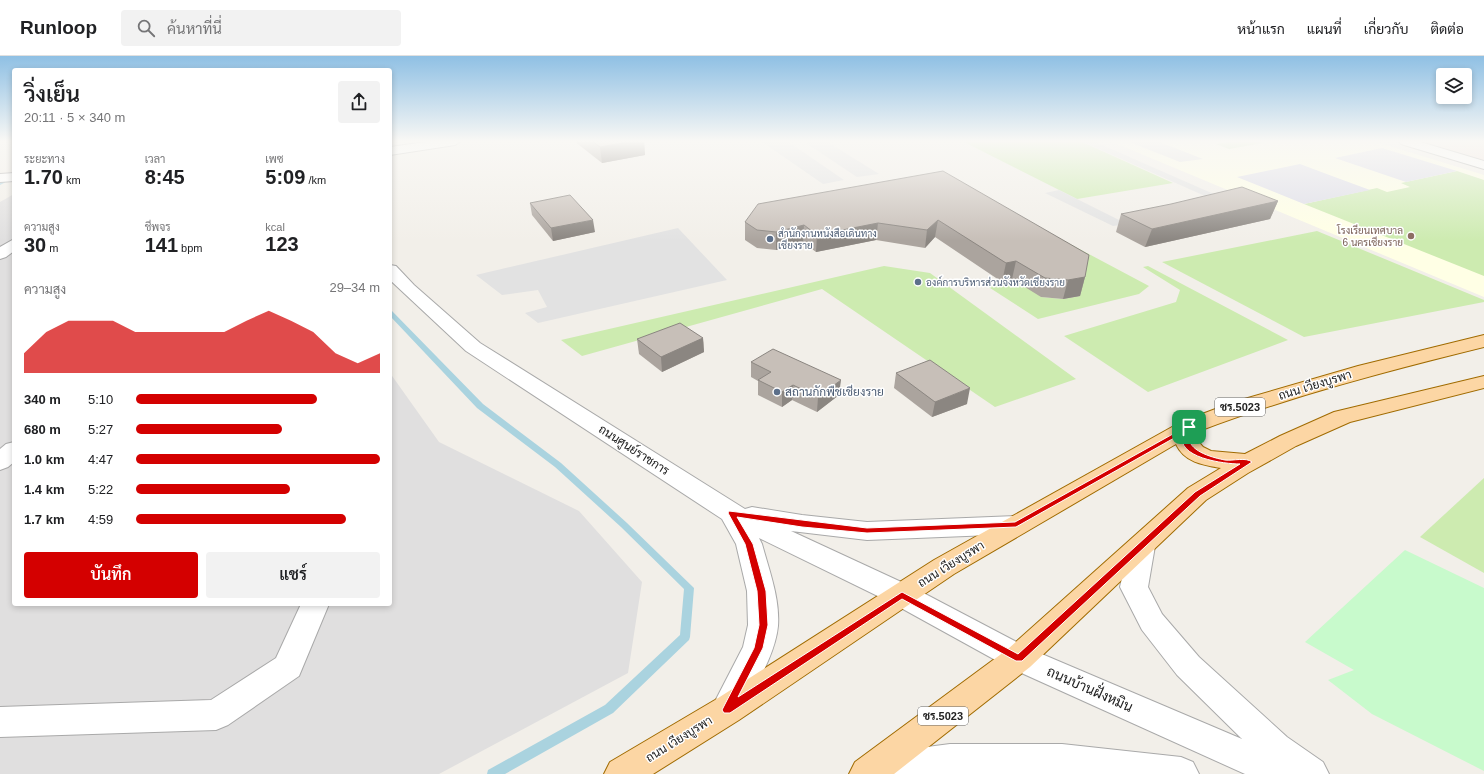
<!DOCTYPE html>
<html lang="th">
<meta charset="utf-8">
<style>
:root{--surface:#fff;--page:#f2f2f2;--text:#202124;--muted:#757577;--line:#e0e0e0;--accent:#d40000}
body{margin:0;font-family:Arial,Sarabun,sans-serif;background:var(--page);color:var(--text);height:100vh;display:flex;flex-direction:column;font-size:15px;white-space:nowrap}
*{box-sizing:border-box;margin:0}
p{font-size:13px;color:var(--muted)}
.icon{flex:none;width:22px;height:22px;fill:none;stroke:currentColor;stroke-width:2;stroke-linecap:round;stroke-linejoin:round}
.map{position:relative;flex:1;overflow:hidden}
.side{position:absolute;left:12px;top:12px;width:380px;height:538px;display:flex;flex-direction:column;background:var(--surface);border-radius:4px;box-shadow:0 2px 6px #0003}
.side>*{flex:none}
.tools{position:absolute;left:1436px;top:12px;display:grid;gap:8px}
.tools a{display:grid;place-items:center;width:36px;height:36px;border-radius:4px;background:var(--surface);box-shadow:0 2px 6px #0003;font-size:20px}
.pin{position:absolute;display:grid;place-items:center;width:34px;height:34px;color:#fff;margin:-17px;border-radius:8px;box-shadow:0 2px 6px #0006}
.round{display:grid;place-items:center;flex:none;width:42px;height:42px;border-radius:4px;background:var(--page)}
.overview{display:flex;align-items:center;justify-content:space-between;height:68px;padding:0 12px}
h1{font-size:22px;font-weight:600;line-height:30px}
.figures{display:grid;grid-template-columns:repeat(3,1fr);gap:6px;height:68px;padding:4px 12px}
.figures div{display:grid;align-content:center}
.figures b{font-size:20px;font-weight:600}
.figures small{font-size:11px;font-weight:400}
.figures p{font-size:11px}
.chart{height:112px;padding:8px 12px}
.chart p{display:flex;justify-content:space-between}
.chart svg{width:100%;height:72px;margin-top:4px;fill:var(--accent);opacity:.7}
.button{display:flex;gap:8px;margin-top:auto;padding:8px 12px}
.button a{flex:1;height:46px;border-radius:4px;background:var(--accent);color:#fff;font-size:16px;font-weight:600;line-height:46px;text-align:center}
.button a+a{background:var(--page);color:var(--text)}
ul{padding:0 12px;list-style:none;font-size:13px}
li{display:grid;grid-template-columns:64px 48px 1fr;align-items:center;height:30px}
li i{height:10px;border-radius:5px;background:var(--accent)}
header{display:flex;align-items:center;gap:24px;box-sizing:border-box;height:56px;padding:0 20px;background:var(--surface);border-bottom:1px solid var(--line)}
header strong{font-size:19px}
nav{display:flex;gap:22px;margin-inline-start:auto;font-size:14px}
.search{width:280px;height:36px;background:var(--page);display:flex;align-items:center;gap:10px;box-sizing:border-box;padding:0 14px;border-radius:4px;color:var(--muted);font-size:15px}
.map>svg:first-child{display:block}
.residential{fill:#e0dfdf}
.education{fill:#ffffe5}
.military{fill:#f3e3dd}
.grass{fill:#cdebb0}
.park{fill:#c8facc}
.parking{fill:#e2e2e2}
.plaza{fill:#dddde8}
.lines{fill:none;stroke-linecap:round;stroke-linejoin:round}
.stream{fill:#aad3df;fill-rule:evenodd}
.minor-casing{stroke:#a9a9a9;stroke-width:2}
.tertiary-casing{stroke:#a9a9a9;stroke-width:2}
.primary-casing{stroke:#a06b00;stroke-width:2}
.minor{fill:#fff;fill-rule:evenodd}
.tertiary{fill:#fff;fill-rule:evenodd}
.primary{fill:#fcd6a4;fill-rule:evenodd}
.wall{fill:#aba49e}
.shaded-wall{fill:#8b8681}
.building{fill:#c7bfb8;stroke:#8b8681}
.route{fill:#d40000;stroke:#fff;fill-rule:evenodd}
.education-dot{fill:#8d6e63;stroke:#fff;stroke-width:1.5}
.service-dot{fill:#5c6f8a;stroke:#fff;stroke-width:1.5}
.labels{text-anchor:middle;stroke-width:3;stroke-linejoin:round;paint-order:stroke}
.far-education-label{font-size:10px;fill:#785e54;stroke:#fff;text-anchor:end}
.far-service-label{font-size:10px;fill:#4e5e75;stroke:#fff;text-anchor:start}
.shield{fill:#fff;stroke:#646464;stroke-width:1}
.shield-label{font-size:11px;font-weight:bold;fill:#222}
.street-label{font-size:12px;fill:#222;stroke:#fff}
.service-label{font-size:12px;fill:#4e5e75;stroke:#fff;text-anchor:start}
.near-street-label{font-size:14px;fill:#222;stroke:#fff}
</style>
<header>
<strong>Runloop</strong>
<div class="search"><svg class="icon" aria-label="search" viewBox="0 0 24 24"><circle cx="10" cy="10" r="6"/><path d="M15 15l6 6"/></svg>ค้นหาที่นี่</div>
<nav><a>หน้าแรก</a><a>แผนที่</a><a>เกี่ยวกับ</a><a>ติดต่อ</a></nav>
</header>
<div class="map">
<svg width="1484" height="718" viewBox="0 0 1484 718">
<rect width="100%" height="100%" fill="#f2efe9"/>
<path class="residential" d="M14,138V548H390V317L439,386L579,455L642,526L628,617L439,718H0V146Z"/>
<path class="education" d="M1110,85H1373L1484,119V241Z"/>
<path class="military" d="M1411,85H1484V107Z"/>
<g class="grass">
<path d="M962,85H1080L1173,127L1077,143Z"/>
<path d="M1234,85H1257L1263,87L1229,93L1216,88Z"/>
<path d="M1457,115L1484,124V220L1304,148L1377,132L1387,136L1410,131L1401,127Z"/>
<path d="M1023,163L1149,230L1139,238L1038,263L987,230L1027,220L1041,241L1063,243L1080,240Z"/>
<path d="M1317,175L1484,244V246L1304,281L1162,206Z"/>
<path d="M884,210L930,217L1076,323L995,351L822,233L582,300L561,284Z"/>
<path d="M1148,210L1288,284L1148,336L1064,280L1176,246L1180,234L1143,211Z"/>
<path d="M1484,422V517L1420,481Z"/>
</g>
<path class="park" d="M1405,494L1484,532V715L1372,658L1328,624L1354,614L1305,586Z"/>
<g class="parking">
<path d="M761,85H787L844,124L823,128Z"/>
<path d="M819,85H826L879,118L857,121L806,87Z"/>
<path d="M1081,85H1093L1232,146L1223,148Z"/>
<path d="M1127,85H1157L1203,103L1180,106Z"/>
<path d="M1059,134L1127,168L1113,170L1045,137Z"/>
<path d="M678,172L727,224L538,267L525,257L547,251L538,234L502,239L476,219Z"/>
</g>
<g class="plaza">
<path d="M1382,92L1457,115L1406,126L1335,102Z"/>
<path d="M1300,108L1332,120L1370,134L1304,148L1237,121Z"/>
</g>
<g class="lines">
<g class="stream">
<path d="M14,119V122L0,129V126Z"/>
<path d="M390,254L392,255L483,348L561,407L627,467L694,532L690,581L689,584L613,657L505,718H487L488,714L605,649L680,579L684,533L621,471L555,411L477,352L390,260Z"/>
</g>
<defs>
<g id="minor">
<path d="M433,85H461L455,89L390,99V91Z"/>
<path d="M1399,85H1417L1484,105V113L1401,88Z"/>
<path d="M14,117V125L0,126V118Z"/>
<path d="M14,183V195L6,201L0,203V191Z"/>
<path d="M14,386V406L8,411L0,414V393L6,388Z"/>
<path d="M301,548H329L299,620L228,669L216,674L0,681V651L211,644L276,602Z"/>
</g>
<g id="tertiary">
<path d="M390,209L396,210L414,229L480,287L745,453L752,451L802,459L867,466L1016,460L1025,462L1029,469L1025,476L1016,478L867,484L791,475L912,531L1030,593L1242,683L1177,619L1142,574L1120,531L1129,490L1133,483L1142,480L1151,483L1155,490L1148,531L1162,558L1199,601L1287,681L1323,706L1329,718H1245L1008,611L892,547L759,482L762,488C769,514 780,542 778,570C775,601 752,635 739,663L727,668L715,663L711,653L743,591L748,569L747,535L736,488L722,463L466,295L390,224Z"/>
<path d="M950,688H1062L1181,701L1193,706L1199,718H858L857,715L862,703L874,698Z"/>
</g>
<path id="primary" d="M1484,279V291C1387,315 1292,340 1199,375L1196,383L1203,391L1211,395L1245,398L1280,380L1334,356L1484,320V332L1350,366L1296,390L1248,417L1206,444L1030,611L894,718H849L855,706L1008,593L1188,432L1221,412C1203,409 1184,406 1176,388L954,518L739,664L653,718H604L610,706L715,644L934,504L1181,366L1234,346L1358,310Z"/>
</defs>
<use href="#minor" class="minor-casing"/>
<use href="#tertiary" class="tertiary-casing"/>
<use href="#primary" class="primary-casing"/>
<use href="#minor" class="minor"/>
<use href="#tertiary" class="tertiary"/>
<use href="#primary" class="primary"/>
</g>
<g class="wall">
<path d="M574,85H644L645,99L602,107Z"/>
<path d="M943,115L1085,221L1080,240L1063,243L1041,241L1012,223L1002,226L935,181L925,192L876,184L816,196L803,186L776,194L757,192L745,184V166Z"/>
<path d="M1278,145L1270,163L1145,191L1116,176L1121,158Z"/>
<path d="M530,147L595,176L553,185L532,159Z"/>
<path d="M703,282L704,296L662,316L639,298L637,283Z"/>
<path d="M751,306L839,339L817,356L792,344L782,351L758,339V325L751,321Z"/>
<path d="M896,317L967,348L932,361L894,332Z"/>
</g>
<g class="shaded-wall">
<path d="M634,85H644L645,99L602,107L600,91Z"/>
<path d="M1278,145L1270,163L1145,191L1152,173Z"/>
<path d="M593,164L595,176L553,185L551,172Z"/>
<path d="M938,164L935,181L925,192L927,174Z"/>
<path d="M878,167L876,184L816,196L817,179Z"/>
<path d="M804,169L803,186L776,194V176Z"/>
<path d="M1016,205L1012,223L1002,226L1006,207Z"/>
<path d="M1085,221L1080,240L1063,243L1068,224Z"/>
<path d="M703,282L704,296L662,316L661,301Z"/>
<path d="M841,324L839,339L817,356L818,341Z"/>
<path d="M793,329L792,344L782,351V336Z"/>
<path d="M970,332L967,348L932,361L935,346Z"/>
</g>
<g class="building">
<path d="M592,85H634L600,91Z"/>
<path d="M943,115L1089,199L1085,221L1068,224L1045,222L1016,205L1006,207L938,164L927,174L878,167L817,179L804,169L776,176L757,174L745,166L758,148Z"/>
<path d="M1242,131L1278,145L1152,173L1121,158L1171,148Z"/>
<path d="M570,139L593,164L551,172L530,147Z"/>
<path d="M680,267L703,282L661,301L637,283Z"/>
<path d="M773,293L841,324L818,341L793,329L782,336L758,324L771,316L751,306Z"/>
<path d="M930,304L970,332L935,346L896,317Z"/>
</g>
<linearGradient id="sky" x2="0" y2="1"><stop stop-color="#8fc0e4"/><stop offset="0.46" stop-color="#f9f8f5"/><stop offset="1" stop-color="#f9f8f5" stop-opacity="0"/></linearGradient>
<rect width="1484" height="185" fill="url(#sky)"/>
<path class="route" d="M1189,369L1192,371C1191,374 1188,379 1189,383C1191,396 1214,402 1225,404C1233,405 1246,401 1252,406L1200,440L1022,605H1016L902,543L730,657H724L722,654L724,650L754,592L759,569L757,535L745,488L728,457L729,455L867,472L1015,466ZM1183,377C1174,402 1225,408 1240,408L1195,436L1018,598L902,536L738,641L763,592L768,569L766,535L753,488L737,461L802,471L867,477L1016,471Z"/>
<circle class="education-dot" cx="1411" cy="180" r="4"/>
<g class="service-dot">
<circle cx="770" cy="183" r="4"/>
<circle cx="918" cy="226" r="4"/>
<circle cx="777" cy="336" r="4"/>
</g>
<g class="labels">
<g class="far-education-label">
<text x="1403" y="178">โรงเรียนเทศบาล<tspan x="1403" dy="12">6 นครเชียงราย</tspan></text>
</g>
<g class="far-service-label">
<text x="778" y="181">สำนักงานหนังสือเดินทาง<tspan x="778" dy="12">เชียงราย</tspan></text>
<text x="926" y="230">องค์การบริหารส่วนจังหวัดเชียงราย</text>
</g>
<g class="shield">
<rect x="1215" y="342" width="50" height="18" rx="3"/>
<rect x="918" y="651" width="50" height="18" rx="3"/>
</g>
<g class="shield-label">
<text x="1240" y="355">ชร.5023</text>
<text x="943" y="664">ชร.5023</text>
</g>
<g class="street-label">
<text transform="translate(1315 329) rotate(-17)" y="4">ถนน เวียงบูรพา</text>
<text transform="translate(634 394) rotate(33)" y="4">ถนนศูนย์ราชการ</text>
<text transform="translate(951 508) rotate(-32)" y="4">ถนน เวียงบูรพา</text>
<text transform="translate(679 683) rotate(-32)" y="4">ถนน เวียงบูรพา</text>
</g>
<g class="service-label">
<text x="785" y="340">สถานกักพืชเชียงราย</text>
</g>
<g class="near-street-label">
<text transform="translate(1090 633) rotate(24)" y="5">ถนนบ้านฝั่งหมิน</text>
</g>
</g>
</svg>
<div class="tools">
<a><svg class="icon" aria-label="layers" viewBox="0 0 24 24"><path d="M12 4l9 5-9 5-9-5zM3 14l9 5 9-5"/></svg></a>
</div>
<div class="pin" style="left:1189px;top:371px;background:#1e9e55"><svg class="icon" aria-label="arrive" viewBox="0 0 24 24"><path d="M6 21V4h12l-3 4 3 4H6"/></svg></div>
<section class="side">
<div class="overview"><div><h1>วิ่งเย็น</h1><p>20:11 · 5 × 340 m</p></div><a class="round"><svg class="icon" aria-label="share" viewBox="0 0 24 24"><path d="M12 15V3M7 8l5-5 5 5M5 13v7h14v-7"/></svg></a></div>
<div class="figures">
<div><p>ระยะทาง</p><b>1.70<small> km</small></b></div>
<div><p>เวลา</p><b>8:45</b></div>
<div><p>เพซ</p><b>5:09<small> /km</small></b></div>
</div>
<div class="figures">
<div><p>ความสูง</p><b>30<small> m</small></b></div>
<div><p>ชีพจร</p><b>141<small> bpm</small></b></div>
<div><p>kcal</p><b>123</b></div>
</div>
<div class="chart"><p><span>ความสูง</span>29–34 m</p>
<svg viewBox="0 0 160 44" preserveAspectRatio="none"><path d="M0 44V32L10 19L20 12L30 12L40 12L50 19L60 19L70 19L80 19L90 19L100 12L110 6L120 12L130 19L140 32L150 38L160 32V44z"/></svg>
</div>
<ul>
<li><b>340 m</b>5:10<i style="width:74%"></i></li>
<li><b>680 m</b>5:27<i style="width:60%"></i></li>
<li><b>1.0 km</b>4:47<i style="width:100%"></i></li>
<li><b>1.4 km</b>5:22<i style="width:63%"></i></li>
<li><b>1.7 km</b>4:59<i style="width:86%"></i></li>
</ul>
<div class="button"><a>บันทึก</a><a>แชร์</a></div>
</section>
</div>
